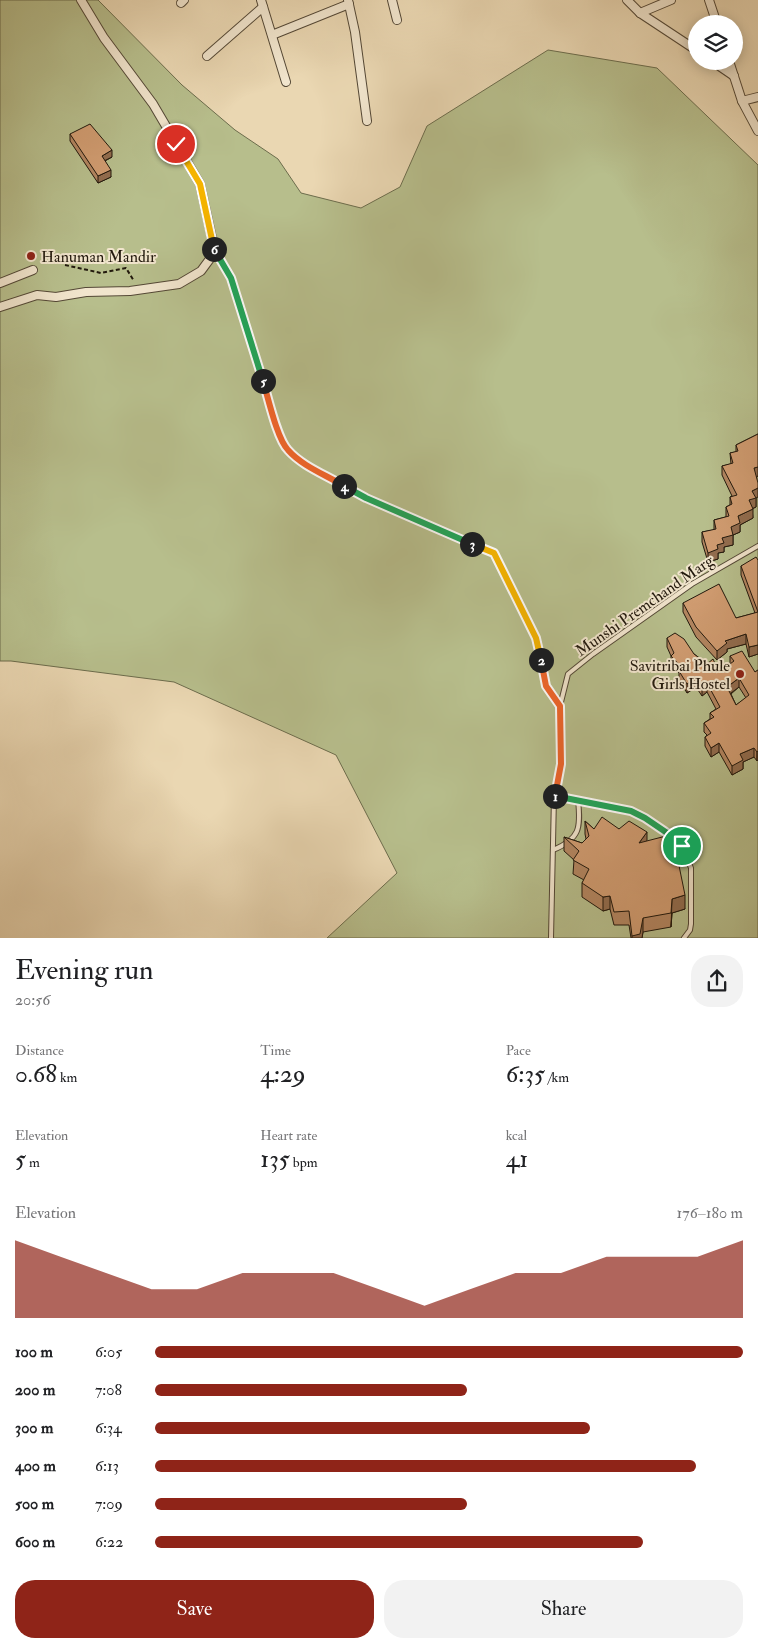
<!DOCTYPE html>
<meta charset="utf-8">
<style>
:root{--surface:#fff;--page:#f2f2f2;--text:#202124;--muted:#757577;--accent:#8f2418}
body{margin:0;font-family:"IM FELL Double Pica",serif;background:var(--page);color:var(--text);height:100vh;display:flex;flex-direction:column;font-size:19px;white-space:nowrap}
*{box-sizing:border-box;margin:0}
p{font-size:16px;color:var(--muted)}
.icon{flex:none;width:28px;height:28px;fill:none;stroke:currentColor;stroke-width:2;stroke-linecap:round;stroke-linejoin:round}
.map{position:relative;height:938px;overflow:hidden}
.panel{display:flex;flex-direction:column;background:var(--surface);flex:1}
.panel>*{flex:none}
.controls{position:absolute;left:688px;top:15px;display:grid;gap:10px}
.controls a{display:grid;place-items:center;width:55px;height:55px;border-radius:50%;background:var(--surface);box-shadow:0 2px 12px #0003;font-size:25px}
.pin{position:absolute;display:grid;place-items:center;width:42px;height:42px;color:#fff;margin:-21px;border:2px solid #fff;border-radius:50%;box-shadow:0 1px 5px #0007}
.km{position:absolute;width:25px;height:25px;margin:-12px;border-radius:50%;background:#222;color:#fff;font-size:14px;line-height:25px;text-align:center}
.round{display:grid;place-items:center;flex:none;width:52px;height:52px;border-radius:20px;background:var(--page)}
.head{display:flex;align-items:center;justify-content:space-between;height:85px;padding:0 15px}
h1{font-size:28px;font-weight:600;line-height:38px}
.stats{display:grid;grid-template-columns:repeat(3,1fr);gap:8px;height:85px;padding:5px 15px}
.stats div{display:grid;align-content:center}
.stats b{font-size:25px;font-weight:600}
.stats small{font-size:14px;font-weight:400}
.stats p{font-size:14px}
.chart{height:140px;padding:10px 15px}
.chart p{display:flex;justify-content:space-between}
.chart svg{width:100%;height:90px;margin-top:5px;fill:var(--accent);opacity:.7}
.cta{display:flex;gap:10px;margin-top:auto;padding:10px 15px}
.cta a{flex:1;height:58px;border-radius:20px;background:var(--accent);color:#fff;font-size:20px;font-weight:600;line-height:58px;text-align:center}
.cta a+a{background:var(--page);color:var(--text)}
ul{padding:0 15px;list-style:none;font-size:16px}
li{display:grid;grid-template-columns:80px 60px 1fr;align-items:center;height:38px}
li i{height:12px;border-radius:6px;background:var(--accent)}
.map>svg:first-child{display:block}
.green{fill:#b7be8c;stroke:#6c6c4c}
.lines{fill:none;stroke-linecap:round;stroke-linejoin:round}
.service-casing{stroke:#544836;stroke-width:6}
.minor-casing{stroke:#544836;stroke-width:10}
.path{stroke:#22190d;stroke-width:2;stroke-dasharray:4 2.5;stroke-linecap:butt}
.service{stroke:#f1e5cd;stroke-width:4}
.minor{stroke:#f1e5cd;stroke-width:8}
.wall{fill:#b38661;stroke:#22190d;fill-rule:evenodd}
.shaded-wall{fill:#926d4f;stroke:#22190d}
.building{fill:#d09c71;stroke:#22190d;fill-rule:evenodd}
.split-1-casing{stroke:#fff;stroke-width:10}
.split-2-casing{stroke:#fff;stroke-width:10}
.split-3-casing{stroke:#fff;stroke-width:10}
.split-4-casing{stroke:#fff;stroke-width:10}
.split-5-casing{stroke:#fff;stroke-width:10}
.split-6-casing{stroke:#fff;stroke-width:10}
.split-7-casing{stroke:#fff;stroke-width:10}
.split-1{stroke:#22a559;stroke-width:6}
.split-2{stroke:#f0652b;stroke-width:6}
.split-3{stroke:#f5b400;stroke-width:6}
.split-4{stroke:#22a559;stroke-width:6}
.split-5{stroke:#f0652b;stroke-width:6}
.split-6{stroke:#22a559;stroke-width:6}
.split-7{stroke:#f5b400;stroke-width:6}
.poi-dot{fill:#8f2418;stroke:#f1e5cd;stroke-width:2}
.labels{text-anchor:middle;stroke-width:4;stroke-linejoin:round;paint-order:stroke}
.poi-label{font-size:16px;fill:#22190d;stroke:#f1e5cd;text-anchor:start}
.street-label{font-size:16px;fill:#22190d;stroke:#f1e5cd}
</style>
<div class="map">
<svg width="758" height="938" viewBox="0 0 758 938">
<rect width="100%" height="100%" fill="#ead7b2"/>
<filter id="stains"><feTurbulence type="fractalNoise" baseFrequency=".004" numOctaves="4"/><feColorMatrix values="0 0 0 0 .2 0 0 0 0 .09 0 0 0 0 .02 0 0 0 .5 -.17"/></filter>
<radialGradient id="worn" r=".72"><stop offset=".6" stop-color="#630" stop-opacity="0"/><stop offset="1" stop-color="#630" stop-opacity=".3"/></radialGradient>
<path class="green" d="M0,0H98L182,85L235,130L278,159L301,193L361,208L400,187L427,126L548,50L657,68L758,165V938H327L397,873L336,755L174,682L11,661H0Z"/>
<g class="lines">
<defs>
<g id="service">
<path d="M215,252L231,278L282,442L288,451L306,464L366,498L493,553L536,638L546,687L560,706"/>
<path d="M554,796L631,811L645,818L678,841L685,853L691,868V924L690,930L684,938"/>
<path d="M553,850C580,839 581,828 578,800"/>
<path d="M551,938L554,796L561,764L560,706L568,674L593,654L692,584L758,546"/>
</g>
<g id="minor">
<path d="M261,0L286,82"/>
<path d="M348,0L355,32L367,121"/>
<path d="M392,0L397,20"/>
<path d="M627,0L640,13L696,50"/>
<path d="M709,0L717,24"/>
<path d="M181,3L184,0"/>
<path d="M640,13L671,0"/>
<path d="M272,35L349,4"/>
<path d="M207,56L263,7"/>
<path d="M712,61L734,76"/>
<path d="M729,61L742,101L758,97"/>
<path d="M742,101L758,131"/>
<path d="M0,283L33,270"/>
<path d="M0,307L37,295L56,297L86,292L130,291L179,284L201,271L215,252L200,184L153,104L104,38L81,0"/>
</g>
</defs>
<use href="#service" class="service-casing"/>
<use href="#minor" class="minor-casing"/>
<path class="path" d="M65,265L101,273L126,268L134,281"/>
<use href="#service" class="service"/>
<use href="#minor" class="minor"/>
</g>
<g class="wall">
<path d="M70,134L112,157L105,161L111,177L98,183L70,141Z"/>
<path d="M758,434V476L756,477V507L752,509L753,518L740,525V532L733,535V545L724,547V552L718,553V559L708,562L702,542V532L714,530V520L726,517V507L730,505V497L732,496L722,475V466L731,464L730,453L736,452V445Z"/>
<path d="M758,560V654L749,657L746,644L727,649V652L717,660L696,637L683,612V603L736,618L755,613L741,575V566Z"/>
<path d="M667,638L694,654L719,672L730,664V656L755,672L758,670L757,761L754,757L743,762V769L732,775L719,752L711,757L705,746V737L707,735L704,732V723L710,719V713L716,709L707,692L702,696L696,687L687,693L679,680V673L671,665V656L667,647ZM739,687L746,698L736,705L731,694Z"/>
<path d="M585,821L594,829H619L647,841L685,909L672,913L671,927L643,932L642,938H631L629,925H614L610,909L603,911L582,897V883L584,880L573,874L574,860L564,851V837L582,843L586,839L585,834Z"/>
</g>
<g class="shaded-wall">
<path d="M112,150V157L102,162V156Z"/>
<path d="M111,170V177L98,183V176Z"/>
<path d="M758,467V476L754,478V468Z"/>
<path d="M758,488V497L756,498V507L749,510V500L752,491Z"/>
<path d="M753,509V518L740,525V532L733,535V545L724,547V552L718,553V559L708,562V553L722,538L738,516Z"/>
<path d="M746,634V644L727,649V652L717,660V651L725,641Z"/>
<path d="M758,645V654L749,657V647Z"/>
<path d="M696,678V687L687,693V684Z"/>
<path d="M739,678V687L727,696V687Z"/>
<path d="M707,683V692L702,696V687Z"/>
<path d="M719,743V752L711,757V748Z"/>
<path d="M754,748V757L743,762V769L732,775V766L740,754Z"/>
<path d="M758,751V760L757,761V752Z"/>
<path d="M647,832V845L639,843Z"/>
<path d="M685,895V909L672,913L671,927L672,899Z"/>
<path d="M610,896V909L603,911V897Z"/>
<path d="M643,918V932L642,938H632V936Z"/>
</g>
<g class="building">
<path d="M90,124L112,150L102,156L111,170L98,176L70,134Z"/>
<path d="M758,434V467L754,468L758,483V488L752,491L756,498L749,500L753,509L738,516L740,523L731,527L733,535L722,538L724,543L717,545L718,549L708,553L702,532L716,529L714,520L729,516L726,507L732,504L730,497L737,495L722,466L733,463L730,453L738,451L736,445Z"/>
<path d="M756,557L758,560V612L741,566Z"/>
<path d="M719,584L736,618L758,612V645L749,647L746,634L725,641L727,643L717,651L696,627L683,603Z"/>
<path d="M675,633L684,639L694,654L707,664L713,659L719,672L734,661L730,656L742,651L755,672L758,670V751L757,752L754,748L740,754L743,760L732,766L719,743L711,748L705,737L711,733L704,723L714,717L710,713L720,707L707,683L702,687L696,678L687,684L679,671L684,670L671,656L674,653L667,638ZM739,678L749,695L736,705L727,687Z"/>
<path d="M602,817L619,829L629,821L647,832L639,843L666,836L670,850L676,851L685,895L672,899L671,913L643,918L640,934L632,936L629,911L614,912L610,896L603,897L582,883L589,869L573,860L579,851L564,837L582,843L589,836L585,821L594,829Z"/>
</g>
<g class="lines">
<defs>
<path id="split-1" d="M555,796L631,811L645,818L673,837L682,846"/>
<path id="split-2" d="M541,660L546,686L560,706L561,764L555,796"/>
<path id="split-3" d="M472,544L494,553L536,638L541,660"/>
<path id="split-4" d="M344,486L366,498L472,544"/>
<path id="split-5" d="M263,381C268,397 277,439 288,450C302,466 326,475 344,486"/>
<path id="split-6" d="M214,249L231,278L263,381"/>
<path id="split-7" d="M176,144L200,184L214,249"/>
</defs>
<use href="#split-1" class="split-1-casing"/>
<use href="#split-2" class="split-2-casing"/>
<use href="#split-3" class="split-3-casing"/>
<use href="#split-4" class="split-4-casing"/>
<use href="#split-5" class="split-5-casing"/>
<use href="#split-6" class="split-6-casing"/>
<use href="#split-7" class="split-7-casing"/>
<use href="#split-1" class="split-1"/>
<use href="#split-2" class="split-2"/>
<use href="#split-3" class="split-3"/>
<use href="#split-4" class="split-4"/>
<use href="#split-5" class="split-5"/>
<use href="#split-6" class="split-6"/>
<use href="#split-7" class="split-7"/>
</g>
<g class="poi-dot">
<circle cx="31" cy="256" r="5"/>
<circle cx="740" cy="674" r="5"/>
</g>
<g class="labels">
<g class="poi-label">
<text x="41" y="262">Hanuman Mandir</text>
<text x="730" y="671" text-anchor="end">Savitribai Phule<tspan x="730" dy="18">Girls Hostel</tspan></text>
</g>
<g class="street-label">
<text transform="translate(644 605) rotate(-35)" y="6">Munshi Premchand Marg</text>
</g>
</g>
<rect width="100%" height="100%" filter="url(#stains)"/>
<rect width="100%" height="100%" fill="url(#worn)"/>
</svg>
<div class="controls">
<a><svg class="icon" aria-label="layers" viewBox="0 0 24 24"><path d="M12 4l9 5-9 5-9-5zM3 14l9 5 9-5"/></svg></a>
</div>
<div class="pin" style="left:682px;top:846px;background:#1e9e55"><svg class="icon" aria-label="arrive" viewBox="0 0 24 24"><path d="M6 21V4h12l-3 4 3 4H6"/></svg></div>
<div class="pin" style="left:176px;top:144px;background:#d93025"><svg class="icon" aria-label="check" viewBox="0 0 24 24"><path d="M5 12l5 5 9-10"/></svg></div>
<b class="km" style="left:555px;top:796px">1</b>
<b class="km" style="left:541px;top:660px">2</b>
<b class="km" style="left:472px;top:544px">3</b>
<b class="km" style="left:344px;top:486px">4</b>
<b class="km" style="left:263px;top:381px">5</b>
<b class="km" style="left:214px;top:249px">6</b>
</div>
<section class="panel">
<div class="head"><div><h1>Evening run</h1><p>20:56</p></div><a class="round"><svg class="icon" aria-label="share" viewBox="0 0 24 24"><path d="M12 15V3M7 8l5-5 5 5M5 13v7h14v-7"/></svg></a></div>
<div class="stats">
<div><p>Distance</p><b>0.68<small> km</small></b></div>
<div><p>Time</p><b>4:29</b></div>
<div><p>Pace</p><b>6:35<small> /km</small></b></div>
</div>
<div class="stats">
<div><p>Elevation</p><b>5<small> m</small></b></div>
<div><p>Heart rate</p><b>135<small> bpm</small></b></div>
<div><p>kcal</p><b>41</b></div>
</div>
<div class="chart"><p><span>Elevation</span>176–180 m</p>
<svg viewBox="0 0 160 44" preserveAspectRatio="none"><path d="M0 44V6L10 14L20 22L30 30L40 30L50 22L60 22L70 22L80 30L90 38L100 30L110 22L120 22L130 14L140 14L150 14L160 6V44z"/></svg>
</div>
<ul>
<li><b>100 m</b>6:05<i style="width:100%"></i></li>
<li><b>200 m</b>7:08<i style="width:53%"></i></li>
<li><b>300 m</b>6:34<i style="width:74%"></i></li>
<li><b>400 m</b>6:13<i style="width:92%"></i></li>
<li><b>500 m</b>7:09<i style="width:53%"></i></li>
<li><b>600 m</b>6:22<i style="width:83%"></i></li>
</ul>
<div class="cta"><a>Save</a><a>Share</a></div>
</section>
